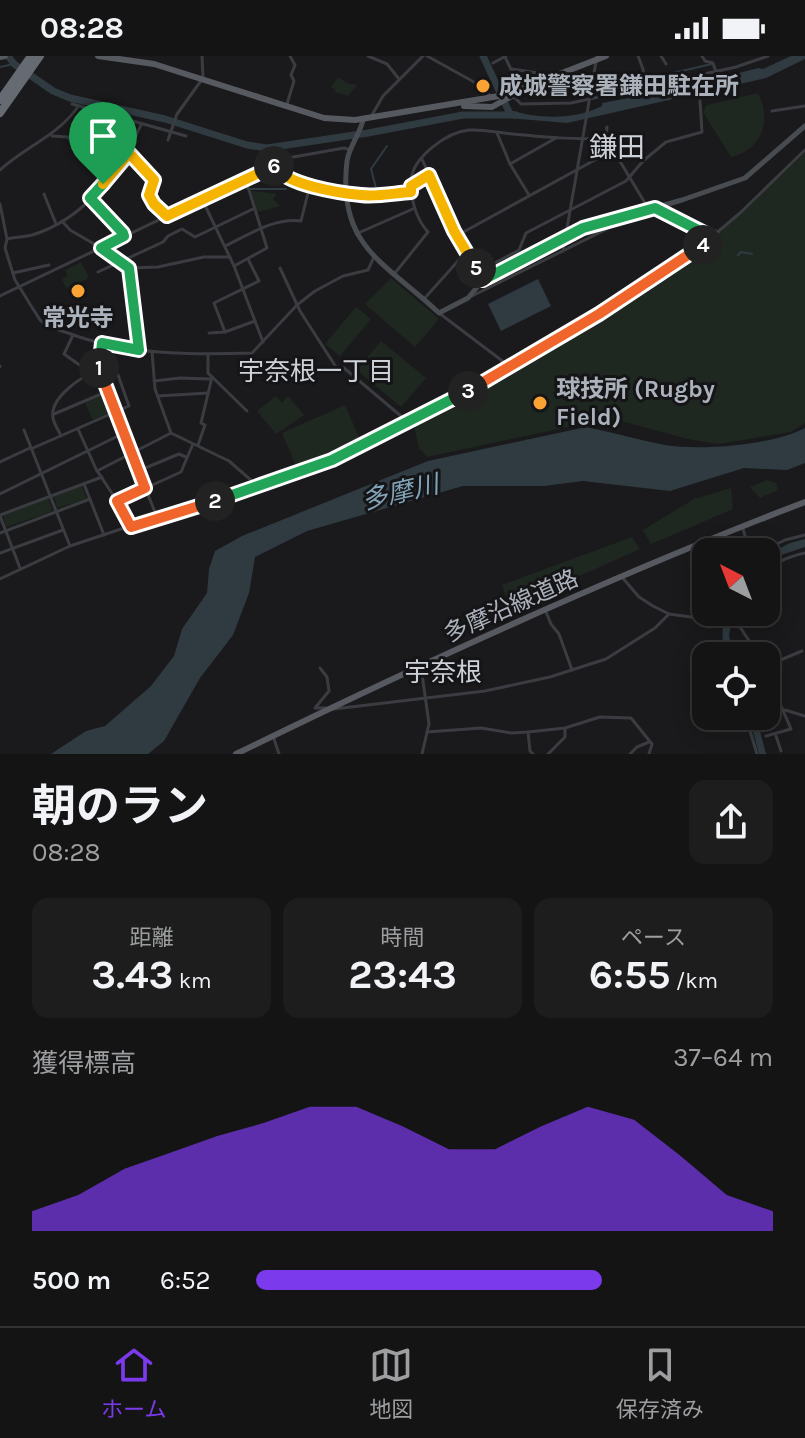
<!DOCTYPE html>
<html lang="ja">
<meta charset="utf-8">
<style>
:root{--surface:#141415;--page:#1d1d1e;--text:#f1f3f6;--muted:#9d9ea0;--line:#333334;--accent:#7c3aed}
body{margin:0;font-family:Karla,"Noto Sans JP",sans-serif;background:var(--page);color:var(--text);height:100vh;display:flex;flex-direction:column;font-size:30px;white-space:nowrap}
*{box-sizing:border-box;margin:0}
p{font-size:26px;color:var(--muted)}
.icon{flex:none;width:44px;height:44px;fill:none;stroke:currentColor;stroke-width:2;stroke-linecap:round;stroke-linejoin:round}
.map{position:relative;height:698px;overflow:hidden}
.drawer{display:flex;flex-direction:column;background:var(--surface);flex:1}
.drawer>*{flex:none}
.needle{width:52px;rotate:318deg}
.tools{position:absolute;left:692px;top:482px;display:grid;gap:16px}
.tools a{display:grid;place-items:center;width:88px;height:88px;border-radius:16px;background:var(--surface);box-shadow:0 4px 20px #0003,0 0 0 2px var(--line);font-size:40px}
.pin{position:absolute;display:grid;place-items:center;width:68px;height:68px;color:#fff;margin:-82px -34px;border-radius:50% 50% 50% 0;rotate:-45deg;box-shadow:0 0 8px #0007}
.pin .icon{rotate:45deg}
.km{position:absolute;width:40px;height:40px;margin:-20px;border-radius:50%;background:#222;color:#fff;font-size:22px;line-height:40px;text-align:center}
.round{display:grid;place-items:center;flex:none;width:84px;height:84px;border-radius:16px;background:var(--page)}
.overview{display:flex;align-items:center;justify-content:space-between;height:136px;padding:0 32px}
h1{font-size:44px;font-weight:700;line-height:60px}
.stats{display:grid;grid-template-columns:repeat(3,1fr);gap:12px;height:136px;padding:8px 32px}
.stats div{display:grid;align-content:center;border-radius:16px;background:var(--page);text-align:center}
.stats b{font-size:40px;font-weight:700}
.stats small{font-size:22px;font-weight:400}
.stats p{font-size:22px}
.chart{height:224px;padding:16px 32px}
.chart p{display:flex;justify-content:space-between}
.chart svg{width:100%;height:144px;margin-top:8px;fill:var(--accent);opacity:.7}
ul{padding:0 32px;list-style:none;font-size:26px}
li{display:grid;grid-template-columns:128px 96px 1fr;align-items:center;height:60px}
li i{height:20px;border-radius:10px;background:var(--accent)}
.status{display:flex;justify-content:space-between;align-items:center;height:56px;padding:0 40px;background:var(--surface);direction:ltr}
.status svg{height:22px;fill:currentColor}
.tabs{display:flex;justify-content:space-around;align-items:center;height:112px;border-top:2px solid var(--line);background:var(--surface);font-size:22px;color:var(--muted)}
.tabs a{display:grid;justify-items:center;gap:4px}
.tabs .current{color:var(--accent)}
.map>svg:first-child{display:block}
.green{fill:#1f2820}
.water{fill:#2f3b41}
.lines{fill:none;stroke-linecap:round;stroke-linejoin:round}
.stream{stroke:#2f3b41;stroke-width:2}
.river{stroke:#2f3b41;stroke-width:7}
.street{stroke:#3a3c41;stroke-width:3}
.secondary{stroke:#484c51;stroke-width:5}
.primary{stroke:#565a60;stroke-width:6}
.highway{stroke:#666b73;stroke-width:8}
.split-1-casing{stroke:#fff;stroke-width:16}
.split-2-casing{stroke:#fff;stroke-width:16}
.split-3-casing{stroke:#fff;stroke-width:16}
.split-4-casing{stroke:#fff;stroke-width:16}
.split-5-casing{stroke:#fff;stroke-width:16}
.split-6-casing{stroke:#fff;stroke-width:16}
.split-7-casing{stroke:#fff;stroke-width:16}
.split-1{stroke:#22a559;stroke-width:10}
.split-2{stroke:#f0652b;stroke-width:10}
.split-3{stroke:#22a559;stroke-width:10}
.split-4{stroke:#f0652b;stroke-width:10}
.split-5{stroke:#22a559;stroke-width:10}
.split-6{stroke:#f5b400;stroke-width:10}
.split-7{stroke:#f5b400;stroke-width:10}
.poi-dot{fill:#faa234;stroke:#151517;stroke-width:3}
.labels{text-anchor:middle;stroke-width:6;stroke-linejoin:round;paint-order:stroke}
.poi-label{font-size:24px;font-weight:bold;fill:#acb2bc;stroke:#151517;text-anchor:start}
.street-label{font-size:24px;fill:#acb2bc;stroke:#151517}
.neighbourhood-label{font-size:26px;fill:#cdd1d8;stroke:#151517}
.water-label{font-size:26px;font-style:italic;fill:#82a4b8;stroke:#151517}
.quarter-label{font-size:28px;fill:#cdd1d8;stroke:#151517}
</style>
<div class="status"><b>08:28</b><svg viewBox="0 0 49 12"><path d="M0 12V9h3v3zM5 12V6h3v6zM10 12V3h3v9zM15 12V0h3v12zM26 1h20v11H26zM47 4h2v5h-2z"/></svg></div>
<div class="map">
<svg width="805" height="698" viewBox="0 0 805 698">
<rect width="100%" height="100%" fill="#1a1a1c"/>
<g class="green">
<path d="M338,21L347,27L357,29L348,40L334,36L336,34L331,31Z"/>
<path d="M758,37C772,65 762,93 731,101L703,56L707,49Z"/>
<path d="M805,97V367L791,376L718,388L688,383L610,362L427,401L419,392L413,366L481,331L588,267L699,195Z"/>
<path d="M251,135L277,138L273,143L280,150L258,156Z"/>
<path d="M81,206L89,222L66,232L62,223L68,220L65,214Z"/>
<path d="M391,222L439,263L415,291L365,248Z"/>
<path d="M356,251L371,263L340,300L325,288Z"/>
<path d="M381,285L426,322L401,351L357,314Z"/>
<path d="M104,339L111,356L93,364L85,347Z"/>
<path d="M276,340L282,347L288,340L304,359L276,378L257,355Z"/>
<path d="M345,349L360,384L297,412L282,377Z"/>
<path d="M767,424L776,427L778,434L760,442L750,431Z"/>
<path d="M82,430L87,443L57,452L54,440Z"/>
<path d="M731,432L733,453L651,488L643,474L694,443Z"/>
<path d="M48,442L53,455L6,471L3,459Z"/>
<path d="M632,481L640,493L510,551L502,529Z"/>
</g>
<g class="water">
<path d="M791,0H805V3L766,22L567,67L508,62L510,54C538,63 575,64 602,50V47L687,31L758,12L763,13Z"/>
<path d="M538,223L551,250L501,275L488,248Z"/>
<path d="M586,371C612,376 638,384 665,389C701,395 773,389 805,372V407L787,414L744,412L670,435L583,425L544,430H463L307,475L255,501L249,537L233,579L200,622L164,685L148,698H51L86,675L105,670L151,630L174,600L182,573L207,537L209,513L215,495L242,480L428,405Z"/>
<path d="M805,483V491L778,500L766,508V499L790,487Z"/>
<path d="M725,556H733L729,580L734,600H726C721,585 722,571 725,556Z"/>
<path d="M749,660H756L766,698H759Z"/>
</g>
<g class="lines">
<g class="stream">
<path d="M0,11L14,8"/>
<path d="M519,38L642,24L712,8"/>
<path d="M248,133H286"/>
<path d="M349,135L365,136L376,132L371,113L387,90"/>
<path d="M738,199L741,196L752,198"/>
</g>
<g class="river">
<path d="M8,0L14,8L53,35L70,42L165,63L247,89L267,92L368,77L463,59H516"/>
<path d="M483,0L510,58"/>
</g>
<g class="street">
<path d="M368,0L387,8L399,23"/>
<path d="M427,0L474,26L491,40"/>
<path d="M638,0L643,13L645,31"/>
<path d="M661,0L666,8"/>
<path d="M702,0L705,5L713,7L716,16"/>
<path d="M505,1L521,34"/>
<path d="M493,7L506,0"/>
<path d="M512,13L551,19"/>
<path d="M513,40L521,48L571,47L736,11L768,0"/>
<path d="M72,48L186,80"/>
<path d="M287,48L294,25L291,19L295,9L290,0"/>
<path d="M772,55L805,50"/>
<path d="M372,59L383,40L423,0"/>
<path d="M607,71L606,82L648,152"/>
<path d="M497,77L510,108L529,139"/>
<path d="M52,80L68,81L78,96"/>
<path d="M168,84L177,58L203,22L202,0"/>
<path d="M75,89L96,56"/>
<path d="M129,97L154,124L149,139L154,148L167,160"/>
<path d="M422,103L454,175L458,179L483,224"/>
<path d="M510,108L556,82"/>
<path d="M273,109C285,127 345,140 366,139C380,139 395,137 410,136"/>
<path d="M0,114C25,91 57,80 77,52"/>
<path d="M411,130L428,119"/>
<path d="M44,138L56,168"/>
<path d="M90,142L124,180"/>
<path d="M202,143L234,210L263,286"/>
<path d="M0,148L7,183L5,192L15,224L40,264C47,271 58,274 68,277C126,299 191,299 252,297L297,249L315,235L343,220L368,214L374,201"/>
<path d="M655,152L712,181"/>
<path d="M62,165L70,174L101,192L129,212L158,211L204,201H230"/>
<path d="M356,178L415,152"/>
<path d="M458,179L613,94"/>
<path d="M7,183C15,181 24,181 32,179C83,164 121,115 141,69"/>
<path d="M225,190C248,179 275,161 301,165L310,129"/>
<path d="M563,195L597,0"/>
<path d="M234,210L267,192L249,134L243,123"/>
<path d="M129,212L139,294"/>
<path d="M280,212L300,255L336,311L344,312L408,366"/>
<path d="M98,216L163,186L168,180L182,173L195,181L255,152"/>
<path d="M478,216L519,194L526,177L626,125L643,105L666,86L702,76L700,45"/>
<path d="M13,217L49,209"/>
<path d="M395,217L428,176C416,163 410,142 411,124C413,101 447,76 469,74C483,73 499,77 513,78C544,81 575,84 606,82"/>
<path d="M0,240L288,102L344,92L351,94"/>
<path d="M472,240L637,158"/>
<path d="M424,243L467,195"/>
<path d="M439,257L509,310"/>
<path d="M225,276L214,247L259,225L248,203"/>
<path d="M209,277L225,276L255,265"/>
<path d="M73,279L64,298L81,310L85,319"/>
<path d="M102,287L99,300L101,323L157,461"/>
<path d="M152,296L155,333L171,377"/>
<path d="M208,300V317L247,355"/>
<path d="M0,311V310"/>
<path d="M154,325L180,322L210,323"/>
<path d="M158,340L208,337"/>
<path d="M54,358L106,336"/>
<path d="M78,373L96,413L117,445L131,471"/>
<path d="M24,374L70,490"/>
<path d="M61,380C59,375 54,368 53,362C49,341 83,320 99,313"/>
<path d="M198,389L205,369L201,367L212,321"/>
<path d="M33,392L129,350L118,319L100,316"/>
<path d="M0,406L30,392"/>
<path d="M97,415L171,377L229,405L259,431"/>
<path d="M138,415L179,398L186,401"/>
<path d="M84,428L104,479"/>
<path d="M0,438L122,378"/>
<path d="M117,445L181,416L193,388"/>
<path d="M0,459L102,421"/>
<path d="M0,460L20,512"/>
<path d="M743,473L750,496"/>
<path d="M0,477L90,443"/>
<path d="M760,496L785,484L805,479"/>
<path d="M0,497L63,474"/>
<path d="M766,517C775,505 791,500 805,497"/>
<path d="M621,520L639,541L653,550L669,558L691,561L709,571L721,569L740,571L759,600"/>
<path d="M0,523L70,490L157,461L241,437L332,404L452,345L599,258L695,195L740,157L805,94"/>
<path d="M766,549L769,563"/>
<path d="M546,556L551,568L559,578L572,614"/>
<path d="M719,569L722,556"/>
<path d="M733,569L738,556"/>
<path d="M766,610L802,595"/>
<path d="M421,611L429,668L422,698"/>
<path d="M320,612L327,621L329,635L315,652H326"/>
<path d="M334,653L485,635L550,621L606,603L655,572L669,558"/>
<path d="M785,654L805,660"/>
<path d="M723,660L726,670L747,665L757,698"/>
<path d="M427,676L481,672L511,677L528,676L565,672L600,661L631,662L652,688L649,698"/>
<path d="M528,676L530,695L533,698"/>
<path d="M766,680L791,673L766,615"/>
<path d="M776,680L781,695"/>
<path d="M274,683L279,698"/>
<path d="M548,698L565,681V673"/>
<path d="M630,698L637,691L649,686"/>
</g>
<path class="secondary" d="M363,64C360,78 349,91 347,105C337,191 385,206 439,257L468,242L483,224L583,172L682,144L745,122L805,70"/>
<g class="primary">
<path d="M98,0L154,8L324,62L355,64L505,39L606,0"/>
<path d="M0,1L5,0"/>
<path d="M464,50L492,51L517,37"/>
<path d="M236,698C422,607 611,520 805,446"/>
</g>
<g class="highway">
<path d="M0,44L31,0"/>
<path d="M0,57L40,0"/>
</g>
</g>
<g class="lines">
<defs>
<path id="split-1" d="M99,312L102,287L139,294L129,212L101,192L124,180L123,177L90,142L103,128"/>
<path id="split-2" d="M99,312L145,432L117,445L131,471L215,445"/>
<path id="split-3" d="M215,445L332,404L468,335"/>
<path id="split-4" d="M468,335L599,258L703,189"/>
<path id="split-5" d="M476,212L483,224L583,172L655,152L712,181L703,189"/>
<path id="split-6" d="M274,110C286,129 339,137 361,139C377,141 395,137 411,136V130L429,119L454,175L476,212"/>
<path id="split-7" d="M103,128L129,97L154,124L149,139L154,148L167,160L274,110"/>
</defs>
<use href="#split-1" class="split-1-casing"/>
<use href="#split-2" class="split-2-casing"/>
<use href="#split-3" class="split-3-casing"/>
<use href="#split-4" class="split-4-casing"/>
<use href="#split-5" class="split-5-casing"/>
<use href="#split-6" class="split-6-casing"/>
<use href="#split-7" class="split-7-casing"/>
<use href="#split-1" class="split-1"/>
<use href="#split-2" class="split-2"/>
<use href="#split-3" class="split-3"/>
<use href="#split-4" class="split-4"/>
<use href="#split-5" class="split-5"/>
<use href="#split-6" class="split-6"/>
<use href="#split-7" class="split-7"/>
</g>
<g class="poi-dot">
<circle cx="483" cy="30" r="8"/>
<circle cx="78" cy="235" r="8"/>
<circle cx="540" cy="347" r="8"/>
</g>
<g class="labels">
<g class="poi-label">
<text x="499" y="38">成城警察署鎌田駐在所</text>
<text x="78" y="270" text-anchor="middle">常光寺</text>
<text x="556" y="341">球技所 (Rugby<tspan x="556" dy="28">Field)</tspan></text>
</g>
<g class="street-label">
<text transform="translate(511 550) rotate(-24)" y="8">多摩沿線道路</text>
</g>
<g class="neighbourhood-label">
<text x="316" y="324">宇奈根一丁目</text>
<text x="443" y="625">宇奈根</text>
</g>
<g class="water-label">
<text transform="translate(400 436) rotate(-13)" y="9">多摩川</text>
</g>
<g class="quarter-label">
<text x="617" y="101">鎌田</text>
</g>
</g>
</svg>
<div class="tools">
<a><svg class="needle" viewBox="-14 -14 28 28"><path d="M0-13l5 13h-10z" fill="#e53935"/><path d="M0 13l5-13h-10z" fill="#9d9ea0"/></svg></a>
<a><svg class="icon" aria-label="locate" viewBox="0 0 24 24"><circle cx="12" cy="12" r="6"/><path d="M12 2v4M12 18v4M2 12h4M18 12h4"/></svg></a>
</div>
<div class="pin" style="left:103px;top:128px;background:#1e9e55"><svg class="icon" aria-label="arrive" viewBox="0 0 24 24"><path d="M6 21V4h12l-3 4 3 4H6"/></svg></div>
<b class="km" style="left:99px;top:312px">1</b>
<b class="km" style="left:215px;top:445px">2</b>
<b class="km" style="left:468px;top:335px">3</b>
<b class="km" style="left:703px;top:189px">4</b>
<b class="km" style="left:476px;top:212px">5</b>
<b class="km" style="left:274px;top:110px">6</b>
</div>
<section class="drawer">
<div class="overview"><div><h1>朝のラン</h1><p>08:28</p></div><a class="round"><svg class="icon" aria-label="share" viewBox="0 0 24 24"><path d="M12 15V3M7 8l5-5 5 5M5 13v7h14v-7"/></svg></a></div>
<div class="stats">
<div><p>距離</p><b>3.43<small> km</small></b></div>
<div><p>時間</p><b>23:43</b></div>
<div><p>ペース</p><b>6:55<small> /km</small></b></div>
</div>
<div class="chart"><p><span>獲得標高</span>37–64 m</p>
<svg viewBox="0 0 160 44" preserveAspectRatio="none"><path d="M0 44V38L10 33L20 25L30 20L40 15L50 11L60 6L70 6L80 12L90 19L100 19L110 12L120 6L130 10L140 21L150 33L160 38V44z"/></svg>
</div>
<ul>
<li><b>500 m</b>6:52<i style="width:67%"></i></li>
</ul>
</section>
<nav class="tabs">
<a class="current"><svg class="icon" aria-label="home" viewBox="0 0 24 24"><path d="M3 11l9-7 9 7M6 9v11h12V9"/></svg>ホーム</a>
<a><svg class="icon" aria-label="map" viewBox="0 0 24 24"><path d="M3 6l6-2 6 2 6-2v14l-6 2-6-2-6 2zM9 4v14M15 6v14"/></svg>地図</a>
<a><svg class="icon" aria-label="saved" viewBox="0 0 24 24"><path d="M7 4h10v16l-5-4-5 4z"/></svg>保存済み</a>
</nav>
